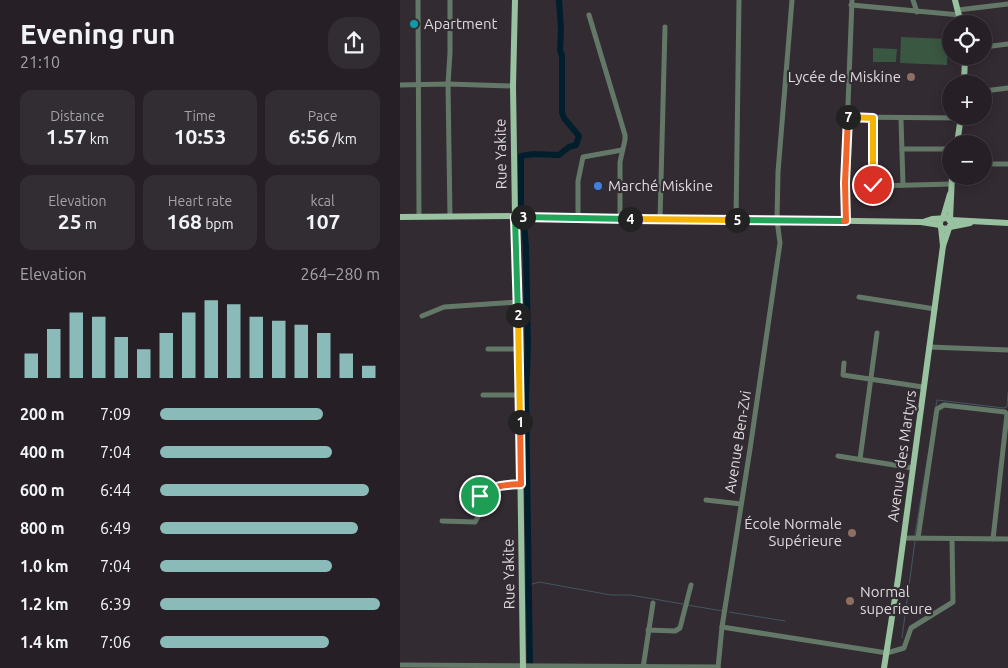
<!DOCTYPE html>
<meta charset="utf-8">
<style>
:root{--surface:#262026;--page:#322d32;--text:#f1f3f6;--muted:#a4a3a7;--line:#423e43;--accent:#8bbbb9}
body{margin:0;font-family:Ubuntu,sans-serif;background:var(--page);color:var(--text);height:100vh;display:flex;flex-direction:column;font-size:19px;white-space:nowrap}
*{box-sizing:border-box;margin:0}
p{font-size:16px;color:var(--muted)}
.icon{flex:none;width:28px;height:28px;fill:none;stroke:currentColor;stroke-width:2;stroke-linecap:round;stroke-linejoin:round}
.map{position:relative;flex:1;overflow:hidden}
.drawer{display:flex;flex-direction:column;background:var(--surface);width:400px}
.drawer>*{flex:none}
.fabs{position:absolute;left:542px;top:15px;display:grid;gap:10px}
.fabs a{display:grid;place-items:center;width:50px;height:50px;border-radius:50%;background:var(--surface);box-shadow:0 2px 12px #0003,0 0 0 1px var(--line);font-size:25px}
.pin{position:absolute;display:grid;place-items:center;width:42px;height:42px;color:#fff;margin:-21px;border:2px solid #fff;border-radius:50%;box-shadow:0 1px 5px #0007}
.km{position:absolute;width:25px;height:25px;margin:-12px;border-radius:50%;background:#222;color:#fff;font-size:14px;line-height:25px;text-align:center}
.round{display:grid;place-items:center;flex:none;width:52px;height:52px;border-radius:20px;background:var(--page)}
.headline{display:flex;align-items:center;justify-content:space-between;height:85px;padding:0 20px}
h1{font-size:28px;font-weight:600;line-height:38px}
.stats{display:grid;grid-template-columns:repeat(3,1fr);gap:8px;height:85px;padding:5px 20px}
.stats div{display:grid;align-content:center;border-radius:12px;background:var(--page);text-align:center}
.stats b{font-size:21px;font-weight:600}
.stats small{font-size:14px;font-weight:400}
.stats p{font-size:14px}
.chart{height:140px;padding:10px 20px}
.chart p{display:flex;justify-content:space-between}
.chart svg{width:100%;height:90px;margin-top:5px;stroke:var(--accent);stroke-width:6}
ul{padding:0 20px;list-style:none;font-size:16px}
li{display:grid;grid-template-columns:80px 60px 1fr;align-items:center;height:38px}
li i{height:12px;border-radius:6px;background:var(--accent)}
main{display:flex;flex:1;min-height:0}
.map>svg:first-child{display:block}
.green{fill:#3a5741}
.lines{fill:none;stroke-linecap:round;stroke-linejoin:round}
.stream{stroke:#435662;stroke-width:1}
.river{stroke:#011e2d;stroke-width:6}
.minor{stroke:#647868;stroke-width:5}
.major{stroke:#99c2a0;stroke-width:6}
.split-1-casing{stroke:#fff;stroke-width:10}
.split-2-casing{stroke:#fff;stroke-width:10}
.split-3-casing{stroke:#fff;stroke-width:10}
.split-4-casing{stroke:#fff;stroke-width:10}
.split-5-casing{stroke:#fff;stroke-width:10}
.split-6-casing{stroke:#fff;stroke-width:10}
.split-7-casing{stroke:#fff;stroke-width:10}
.split-8-casing{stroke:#fff;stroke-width:10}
.split-1{stroke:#f0652b;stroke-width:6}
.split-2{stroke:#f5b400;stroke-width:6}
.split-3{stroke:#22a559;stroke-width:6}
.split-4{stroke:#22a559;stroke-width:6}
.split-5{stroke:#f5b400;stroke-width:6}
.split-6{stroke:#22a559;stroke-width:6}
.split-7{stroke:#f0652b;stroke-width:6}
.split-8{stroke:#f5b400;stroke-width:6}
.culture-dot{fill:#0f9aa8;stroke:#322b32;stroke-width:2}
.education-dot{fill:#8d6e63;stroke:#322b32;stroke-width:2}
.shop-dot{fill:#3f7fe0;stroke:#322b32;stroke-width:2}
.labels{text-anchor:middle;stroke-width:4.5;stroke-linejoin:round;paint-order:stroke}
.poi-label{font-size:15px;fill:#dedade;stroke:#322b32;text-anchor:start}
.street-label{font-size:15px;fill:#dedade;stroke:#322b32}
</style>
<main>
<section class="drawer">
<div class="headline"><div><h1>Evening run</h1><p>21:10</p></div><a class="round"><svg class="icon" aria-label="share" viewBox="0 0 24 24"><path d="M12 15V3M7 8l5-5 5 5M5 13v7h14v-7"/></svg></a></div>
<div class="stats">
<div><p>Distance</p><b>1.57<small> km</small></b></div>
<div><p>Time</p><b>10:53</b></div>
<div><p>Pace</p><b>6:56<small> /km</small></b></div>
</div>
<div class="stats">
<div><p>Elevation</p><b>25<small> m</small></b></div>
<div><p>Heart rate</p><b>168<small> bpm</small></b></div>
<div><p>kcal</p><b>107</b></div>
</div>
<div class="chart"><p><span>Elevation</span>264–280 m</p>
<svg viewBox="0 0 160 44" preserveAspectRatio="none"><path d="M5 44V32M15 44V20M25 44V12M35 44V14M45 44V24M55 44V30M65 44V22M75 44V12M85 44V6M95 44V8M105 44V14M115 44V16M125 44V18M135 44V22M145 44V32M155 44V38"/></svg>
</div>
<ul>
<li><b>200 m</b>7:09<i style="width:74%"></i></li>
<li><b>400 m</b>7:04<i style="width:78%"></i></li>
<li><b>600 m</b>6:44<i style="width:95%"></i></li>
<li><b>800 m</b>6:49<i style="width:90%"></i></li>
<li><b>1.0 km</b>7:04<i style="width:78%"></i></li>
<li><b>1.2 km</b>6:39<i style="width:100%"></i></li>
<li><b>1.4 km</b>7:06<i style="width:77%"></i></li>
</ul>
</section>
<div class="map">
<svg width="608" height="668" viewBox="0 0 608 668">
<rect width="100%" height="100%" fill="#322b32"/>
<g class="green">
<path d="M501,37L548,39L547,65L500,63Z"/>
<path d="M473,48L497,49L496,62H473Z"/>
</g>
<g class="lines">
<g class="stream">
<path d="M515,535L537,400L604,408L607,407L608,393"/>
<path d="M129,585L139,582L211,595H230L283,604"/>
<path d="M287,605L323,611"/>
<path d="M329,612L385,621"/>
<path d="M502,638L515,541"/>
</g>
<path class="river" d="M130,668L126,396L128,346L126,247L124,224L121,213V156L133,154L159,155L169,147L176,145L179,136L164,118L162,112V56L160,50L161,30L159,0"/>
<g class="minor">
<path d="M18,0L19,217"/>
<path d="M513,0L517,12"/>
<path d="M451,5L560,15"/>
<path d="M558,10L608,4"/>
<path d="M189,15L225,135V140L220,162V218"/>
<path d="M584,47L608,44"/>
<path d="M0,85L48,84L113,86"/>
<path d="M584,91L608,88"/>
<path d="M447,117L560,118"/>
<path d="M473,118V185L476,186L551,184"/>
<path d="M501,119L503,185"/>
<path d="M502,149H551"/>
<path d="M584,164H608"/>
<path d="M50,217L48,84L50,53V0"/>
<path d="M178,218V181L183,157L222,150"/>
<path d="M260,219L265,27"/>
<path d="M336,220L339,0"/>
<path d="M446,221L445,183L452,0"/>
<path d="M459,297L535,309"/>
<path d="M22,316L44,307L118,302"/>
<path d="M529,347L608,350"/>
<path d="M88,349H119"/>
<path d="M444,363L443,375L523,387"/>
<path d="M83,395H120"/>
<path d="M438,456L513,468"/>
<path d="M460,459L477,333"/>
<path d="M306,500L341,504"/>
<path d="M42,521L75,522L78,517L81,494L101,486L121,484"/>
<path d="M503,538L608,539"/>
<path d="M518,538L537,409L544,405L605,412L607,414L593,539"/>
<path d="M322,627L487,653L504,648L511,628L553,602L552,539"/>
<path d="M248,630L275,631L280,628L291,585"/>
<path d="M0,665L318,667"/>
<path d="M243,668L253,603"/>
<path d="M318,668L322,627L350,449L380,243L377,220L378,172L392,0"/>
</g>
<g class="major">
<path d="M115,0L113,86L115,217L118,302L123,668"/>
<path d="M555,0L561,24"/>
<path d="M564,84L565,56"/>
<path d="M557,144L561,116"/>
<path d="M0,217L124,216L521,222L540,225"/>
<path d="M543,218L550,194"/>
<path d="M550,219L552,176"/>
<path d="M551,220L608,223"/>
<path d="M523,222L532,219L548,218L551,223L549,228L543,229C539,226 539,223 542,219"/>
<path d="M541,227L543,246"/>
<path d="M550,227L570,223"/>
<path d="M484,668L498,579L543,246L549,228"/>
</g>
</g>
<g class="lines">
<defs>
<path id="split-1" d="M80,496C90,485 108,485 121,484L120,422"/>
<path id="split-2" d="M118,315L120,422"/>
<path id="split-3" d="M118,315L115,217H123"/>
<path id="split-4" d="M123,217L230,219"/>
<path id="split-5" d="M230,219L337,220"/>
<path id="split-6" d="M337,220L444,221"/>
<path id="split-7" d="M444,221H446L445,183L448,117"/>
<path id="split-8" d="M448,117L473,118V185"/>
</defs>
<use href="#split-1" class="split-1-casing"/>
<use href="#split-2" class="split-2-casing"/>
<use href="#split-3" class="split-3-casing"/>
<use href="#split-4" class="split-4-casing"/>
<use href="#split-5" class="split-5-casing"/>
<use href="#split-6" class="split-6-casing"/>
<use href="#split-7" class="split-7-casing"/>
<use href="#split-8" class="split-8-casing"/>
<use href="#split-1" class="split-1"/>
<use href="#split-2" class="split-2"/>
<use href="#split-3" class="split-3"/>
<use href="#split-4" class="split-4"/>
<use href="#split-5" class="split-5"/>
<use href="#split-6" class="split-6"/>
<use href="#split-7" class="split-7"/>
<use href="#split-8" class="split-8"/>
</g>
<circle class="culture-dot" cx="14" cy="24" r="5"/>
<g class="education-dot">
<circle cx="511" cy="77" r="5"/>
<circle cx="452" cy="533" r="5"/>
<circle cx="450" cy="601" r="5"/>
</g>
<circle class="shop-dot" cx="198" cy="186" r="5"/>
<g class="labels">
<g class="poi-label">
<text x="24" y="29">Apartment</text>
<text x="501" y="82" text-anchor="end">Lycée de Miskine</text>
<text x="208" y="191">Marché Miskine</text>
<text x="442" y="529" text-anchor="end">École Normale<tspan x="442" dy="17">Supérieure</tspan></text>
<text x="460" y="597">Normal<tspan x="460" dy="17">superieure</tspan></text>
</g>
<g class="street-label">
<text transform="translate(101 154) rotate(-91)" y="5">Rue Yakite</text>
<text transform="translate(338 442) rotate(-81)" y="5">Avenue Ben-Zvi</text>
<text transform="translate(502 456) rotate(-82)" y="5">Avenue des Martyrs</text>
<text transform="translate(109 574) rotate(-91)" y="5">Rue Yakite</text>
</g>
</g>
</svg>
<div class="fabs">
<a><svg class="icon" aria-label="locate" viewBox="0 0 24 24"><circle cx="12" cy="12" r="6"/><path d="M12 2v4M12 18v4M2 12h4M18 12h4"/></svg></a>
<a>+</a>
<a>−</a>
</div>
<div class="pin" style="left:80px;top:496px;background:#1e9e55"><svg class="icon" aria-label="arrive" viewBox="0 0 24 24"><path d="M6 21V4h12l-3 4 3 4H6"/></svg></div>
<div class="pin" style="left:473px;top:185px;background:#d93025"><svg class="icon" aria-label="check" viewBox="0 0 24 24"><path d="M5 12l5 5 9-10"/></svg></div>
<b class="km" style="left:120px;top:422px">1</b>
<b class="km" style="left:118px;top:315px">2</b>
<b class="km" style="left:123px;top:217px">3</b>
<b class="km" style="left:230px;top:219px">4</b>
<b class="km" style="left:337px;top:220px">5</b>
<b class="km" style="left:448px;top:117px">7</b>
</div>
</main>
